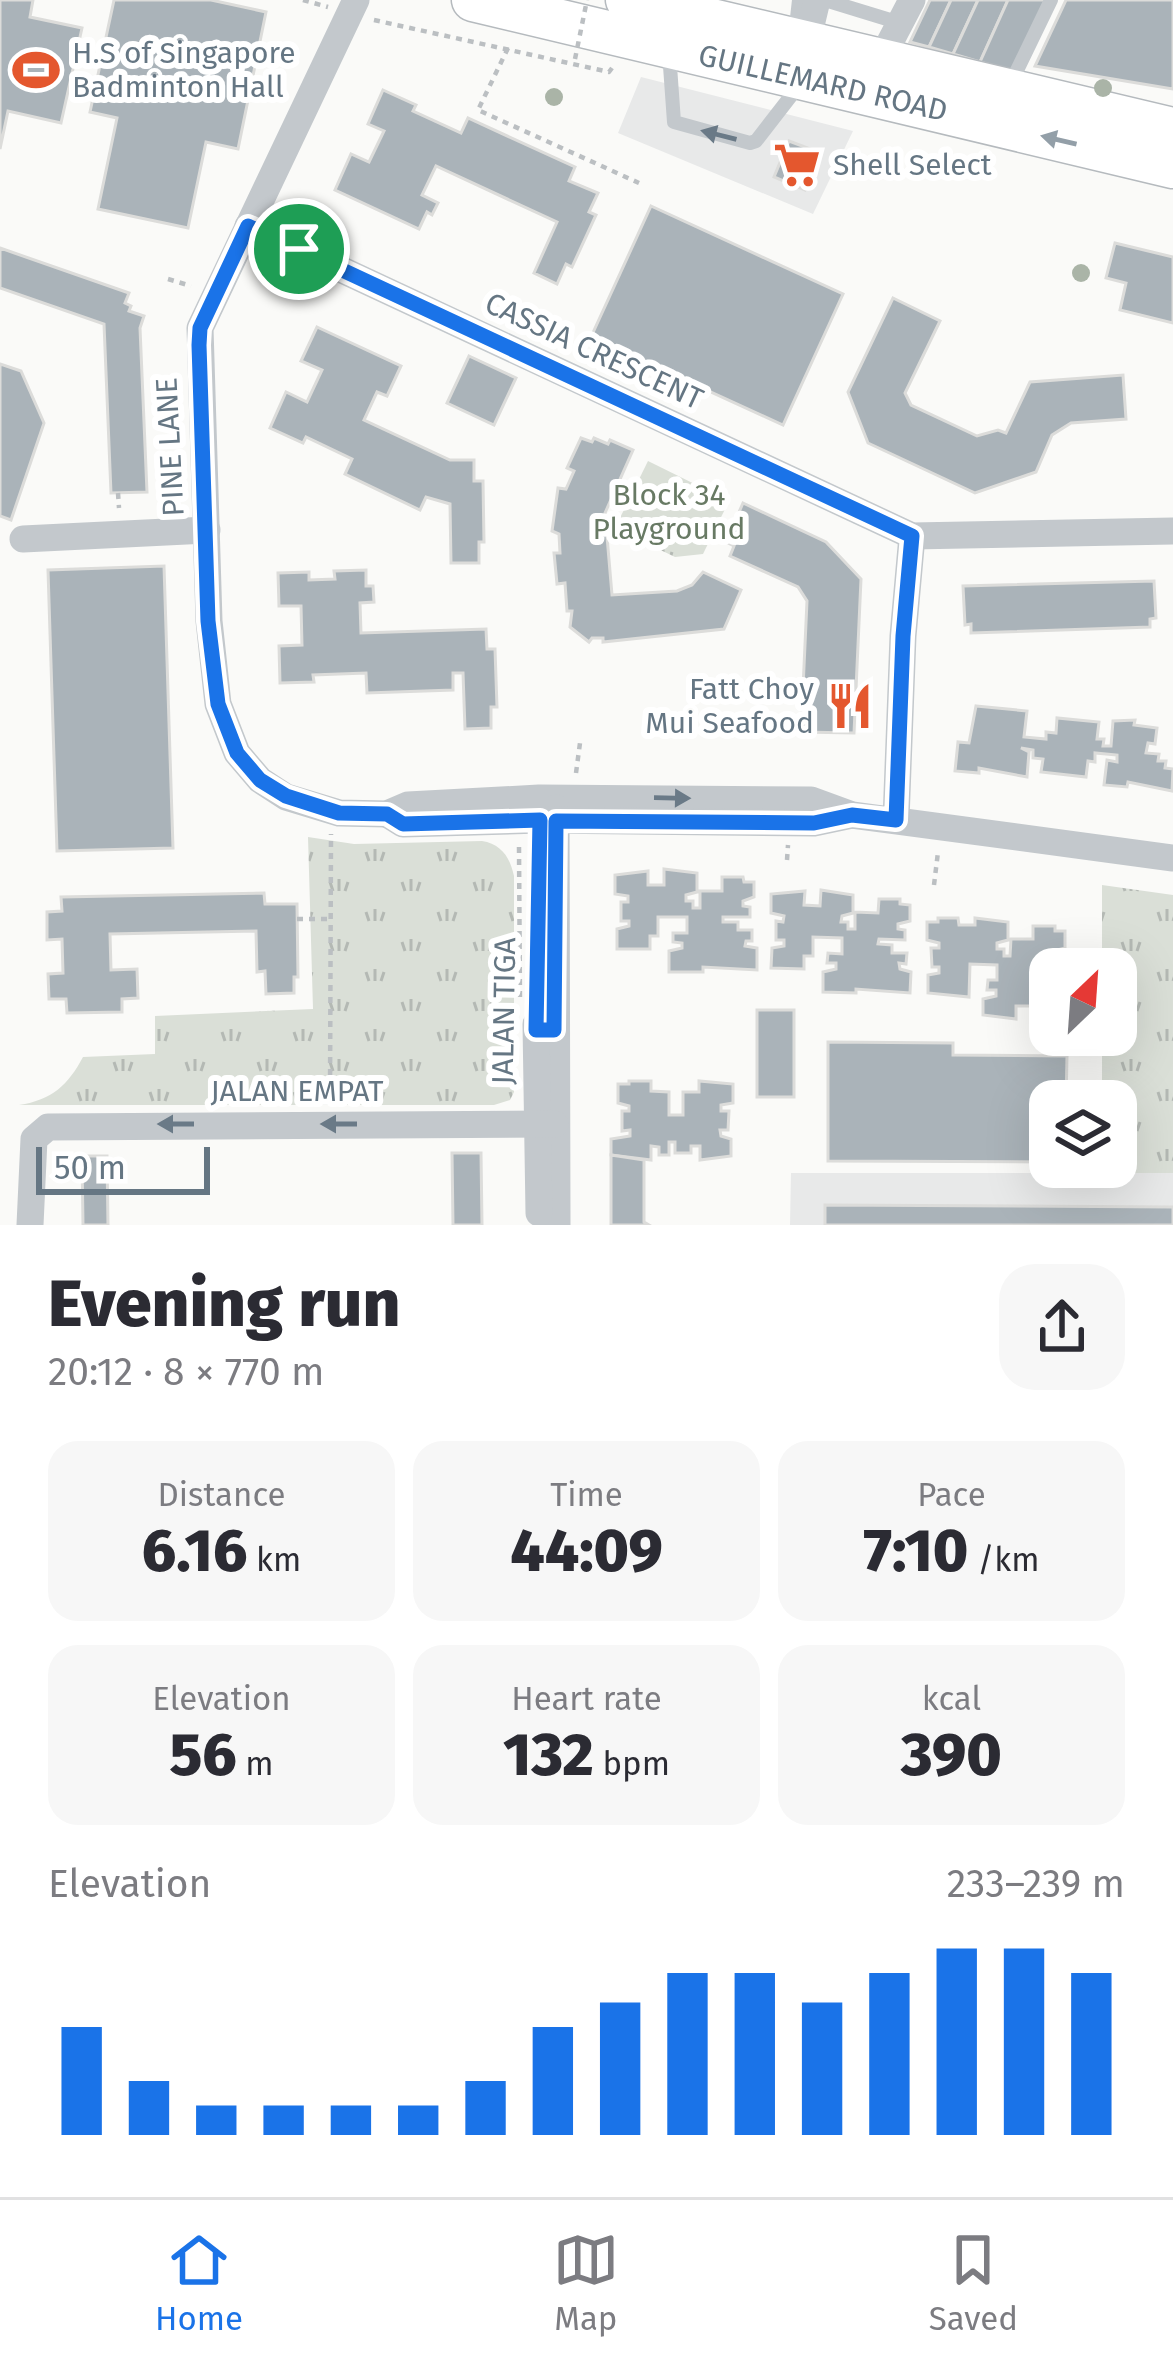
<!DOCTYPE html>
<meta charset="utf-8">
<style>
:root{--surface:#fff;--page:#f7f7f7;--text:#2b2b33;--muted:#7c7c81;--line:#e1e1e2;--accent:#1a73e8}
body{margin:0;font-family:"Fira Sans",sans-serif;background:var(--page);color:var(--text);height:100vh;display:flex;flex-direction:column;font-size:45px;white-space:nowrap}
*{box-sizing:border-box;margin:0}
p{font-size:39px;color:var(--muted)}
.icon{flex:none;width:66px;height:66px;fill:none;stroke:currentColor;stroke-width:2;stroke-linecap:round;stroke-linejoin:round}
.map{position:relative;height:1225px;overflow:hidden}
.sheet{display:flex;flex-direction:column;background:var(--surface);flex:1}
.sheet>*{flex:none}
.needle{width:78px;rotate:25deg}
.fabs{position:absolute;left:1029px;top:948px;display:grid;gap:24px}
.fabs a{display:grid;place-items:center;width:108px;height:108px;border-radius:24px;background:var(--surface);box-shadow:0 12px 48px #0002;font-size:60px}
.scale{position:absolute;left:36px;bottom:30px;width:174px;box-sizing:border-box;padding-left:12px;border:6px solid #657683;border-top:0;font-size:33px;line-height:42px;white-space:nowrap;color:#657683;-webkit-text-stroke:9px #fff;paint-order:stroke}
.pin{position:absolute;display:grid;place-items:center;width:102px;height:102px;color:#fff;margin:-51px;border:6px solid #fff;border-radius:50%;box-shadow:0 3px 12px #0007}
.round{display:grid;place-items:center;flex:none;width:126px;height:126px;border-radius:36px;background:var(--page)}
.summary{display:flex;align-items:center;justify-content:space-between;height:204px;padding:0 48px}
h1{font-size:66px;font-weight:800;line-height:90px}
.figures{display:grid;grid-template-columns:repeat(3,1fr);gap:18px;height:204px;padding:12px 48px}
.figures div{display:grid;align-content:center;border-radius:30px;background:var(--page);text-align:center}
.figures b{font-size:60px;font-weight:800}
.figures small{font-size:33px;font-weight:400}
.figures p{font-size:33px}
.chart{height:336px;padding:24px 48px}
.chart p{display:flex;justify-content:space-between}
.chart svg{width:100%;height:216px;margin-top:12px;stroke:var(--accent);stroke-width:6}
.dock{display:flex;justify-content:space-around;align-items:center;height:168px;border-top:3px solid var(--line);background:var(--surface);font-size:33px;color:var(--muted)}
.dock a{display:grid;justify-items:center;gap:6px}
.dock .active{color:var(--accent)}
.map>svg:first-child{display:block}
.built{fill:#e8e9e9}
.grass{fill:url(#grass-tufts)}
.building{fill:#aab3b9;stroke:#dcdcda;stroke-width:3}
.lines{fill:none;stroke-linecap:round;stroke-linejoin:round}
.primary-casing{stroke:#b5babe;stroke-width:45}
.path{stroke:#bbbfc2;stroke-width:4.5;stroke-dasharray:6 6;stroke-linecap:butt}
.lane{stroke:#c3c8cc;stroke-width:14}
.street{stroke:#c3c8cc;stroke-width:27}
.primary{stroke:#fff;stroke-width:42}
.path-bridge{stroke:#bbbfc2;stroke-width:4.5;stroke-dasharray:6 6;stroke-linecap:butt}
.tree{fill:#aab4a7}
.oneway{fill:#6a7a87}
.oneway2{fill:#939fa8}
.route-casing{stroke:#fff;stroke-width:24}
.route{stroke:#1a73e8;stroke-width:15}
.labels{text-anchor:middle;stroke-width:12;stroke-linejoin:round;paint-order:stroke}
.poi-label{font-size:30px;fill:#657683;stroke:#fff;text-anchor:start}
.street-label{font-size:30px;fill:#657683;stroke:#fff}
.park-label{font-size:30px;fill:#687a64;stroke:#fff}
</style>
<div class="map">
<svg width="1173" height="1225" viewBox="0 0 1173 1225">
<defs>
<pattern id="grass-tufts" width="24" height="20" patternUnits="userSpaceOnUse" patternTransform="scale(3)"><rect width="24" height="20" fill="#dadfd7"/><path d="M3 7l-1-3M5 7V3M7 7l1-3M15 17l-1-3M17 17v-4M19 17l1-3" fill="none" stroke="#b4b9b4"/></pattern>
</defs>
<rect width="100%" height="100%" fill="#fafaf8"/>
<g class="built">
<path d="M641,77L853,131L813,214L618,133Z"/>
<path d="M791,1173H1173V1225H790Z"/>
</g>
<g class="grass">
<path d="M648,461L729,501L703,554L675,557L615,528Z"/>
<path d="M308,837L354,844L482,841C501,844 510,857 514,876V1092L510,1100L494,1105H19C52,1100 68,1085 83,1057L155,1054V1016L313,1009Z"/>
<path d="M1102,885L1173,895V1173H1103V1167H1116V1101H1102V1035H1116V969H1102Z"/>
</g>
<g class="building">
<path d="M0,0H33L30,17L82,28L61,123L8,111L0,149Z"/>
<path d="M114,0H211L266,12L238,149L206,142L188,228L98,209L117,118L90,112Z"/>
<path d="M930,0H951L929,47L910,42Z"/>
<path d="M951,0H978L953,54L929,47Z"/>
<path d="M978,0H1008L980,62L953,54Z"/>
<path d="M1008,0H1048L1014,72L980,62Z"/>
<path d="M1066,0H1173V89L1035,66Z"/>
<path d="M383,90L416,105L413,111L461,133L468,118L575,167L569,181L598,193L589,212L596,215L572,267L566,264L557,284L534,273L557,222L436,166L422,195L438,203L432,215L427,212L419,229L335,190L351,154L369,162L384,131L368,124Z"/>
<path d="M789,141L821,153L805,190L774,177Z"/>
<path d="M651,206L843,294L783,425L591,337Z"/>
<path d="M1115,243L1173,257V323L1120,310L1126,283L1106,278Z"/>
<path d="M0,248L129,293L125,303L131,306L129,311L144,316L140,328L147,492L111,493L104,324L0,288Z"/>
<path d="M893,298L940,321L905,393L911,405L977,436L998,430L1006,433L1030,382L1123,375L1126,419L1071,423L1052,435L1036,472L975,493L868,443L848,392Z"/>
<path d="M317,327L401,366L387,396L377,392L364,420L450,460H474V481H483L484,542H479V563H451L450,504L426,497L420,510L345,474L352,459L306,437L303,443L270,428L286,392L307,402L322,370L301,361Z"/>
<path d="M469,356L516,378L494,425L447,403Z"/>
<path d="M0,364L21,371L44,423L11,520L0,516Z"/>
<path d="M581,438L592,442L594,438L608,444L610,440L633,450L605,513L612,595L677,591L692,585L703,572L741,590L724,629L603,642V638H592L589,642L570,627L572,611H567L565,583L557,584L554,553H560L559,534L552,531L558,488L566,489L574,471L567,468Z"/>
<path d="M743,503L826,542L861,579L854,733L801,732L807,601L798,587L730,556L734,546L726,542Z"/>
<path d="M164,566L173,848L57,851L48,570Z"/>
<path d="M366,570V586H373L374,602L360,603L361,633L486,629L487,649H495L497,707H491V728L465,729L463,673H453V690L367,693L366,673L313,675L314,682L280,683L279,646L302,645L301,606H279L278,573L309,572V580L335,579L334,571Z"/>
<path d="M1154,581L1156,618L1150,619V627L971,633V624L965,625L963,586Z"/>
<path d="M976,706L1027,711L1024,737L1046,739V732L1056,733L1057,718L1099,722L1097,739H1104L1103,746H1111L1113,721L1135,720L1134,725L1157,728L1155,744L1148,743L1146,753L1159,754L1158,761H1166L1165,768L1173,769L1172,791L1128,782L1127,787L1104,785L1107,760L1117,762V755L1095,753V762L1088,761L1086,777L1041,772L1043,759L1033,758V750L1021,748L1029,752L1027,777L979,768V773L955,771L958,742L969,743Z"/>
<path d="M664,869L697,873V892L686,895V901H693V908H700V891H722V877H743L744,882H754V897L743,901V906L750,907V917H723V922H738V930H752V941H746L745,946L757,948V970L703,967V972H669V951L682,948V943L673,942V933H687V917H658V936H650V949H617V929L629,926V921H621V902H628V896L615,894V875L648,871V885H664Z"/>
<path d="M821,890L853,895V913L842,916L841,922H848V929H855V912L878,913L879,899H900V904L910,905V921L898,924V929L905,930V940L879,939L878,944L892,945V953H907L906,964L899,963L900,969L911,972L910,993L856,989V993L823,992V972L836,969V963H827L828,953L842,954V938L813,937V956H804V969L771,968L772,948L784,946V940H776V921L783,922L784,916L771,913V894L805,891L804,905L820,906Z"/>
<path d="M264,893L265,904H297L298,977H294V993L266,994L265,971L257,972L256,931L110,934L111,970L137,969L138,998L122,999V1012L67,1013L66,999H49L48,974L63,973L62,939L47,940V912L62,911L61,897Z"/>
<path d="M938,918H958L959,925H975V918L1008,922V940L997,943V949H1004V956H1010L1011,939H1033V926H1055V931H1065V948L1054,951V956H1061V967L1033,966V971L1050,972V1019H1033V1006H1016V1019L983,1015V999L996,996V990H987L988,980H997V965L970,964L969,997L928,993V975L939,973V967H932L931,948H939V943L927,940V922H938Z"/>
<rect x="757" y="1010" width="37" height="87"/>
<path d="M828,1042L953,1043V1055L1067,1056L1066,1101H1050V1162L828,1161Z"/>
<path d="M629,1081H651V1091L669,1092V1115H683V1092H699V1081L733,1084V1103L721,1105V1111H729L728,1130H720L721,1136L731,1139V1156L700,1160V1146H691V1153H675V1142H669V1155H659V1147L651,1146V1160L611,1155V1139L630,1136V1130L622,1131V1111H629V1106L618,1103V1084H629Z"/>
<path d="M452,1153H481L482,1225H453Z"/>
<path d="M611,1155L644,1160V1222L649,1225H611Z"/>
<path d="M82,1156H107L108,1225H83Z"/>
<path d="M825,1205L1173,1207V1225H825Z"/>
</g>
<g class="lines">
<defs>
<g id="primary">
<path d="M473,0L1173,167"/>
<path d="M627,0L1173,129"/>
</g>
</defs>
<use href="#primary" class="primary-casing"/>
<g class="path">
<path d="M303,0L328,7"/>
<path d="M374,20L609,72L612,68"/>
<path d="M508,48L478,110L639,183"/>
<path d="M168,279L191,286"/>
<path d="M118,493L119,508"/>
<path d="M576,773L580,743"/>
<path d="M519,847L520,1003"/>
<path d="M787,860L788,845"/>
<path d="M934,885L938,852"/>
<path d="M297,919H330"/>
<path d="M330,1099L331,834"/>
</g>
<g class="lane">
<path d="M825,0L900,23"/>
<path d="M795,36L799,0"/>
<path d="M669,52L674,122L750,143L756,141L801,83"/>
<path d="M1009,87L1051,0"/>
</g>
<g class="street">
<path d="M356,0L200,328L209,621L218,704L237,753L260,780L286,797L339,813L387,814L408,805L539,798L811,800L852,815L1173,858"/>
<path d="M807,42L817,0"/>
<path d="M875,71L912,0"/>
<path d="M248,226L912,536L1173,531"/>
<path d="M23,539L207,530"/>
<path d="M556,808L557,1225"/>
<path d="M387,814L403,824L540,820L814,823L852,815"/>
<path d="M896,820L903,636L912,536"/>
<path d="M536,1024L539,1213"/>
<path d="M30,1225L34,1139L48,1127L555,1124"/>
</g>
<use href="#primary" class="primary"/>
<path class="path-bridge" d="M575,59L587,0"/>
</g>
<g class="tree">
<circle cx="1103" cy="88" r="9"/>
<circle cx="554" cy="97" r="9"/>
<circle cx="1081" cy="273" r="9"/>
</g>
<defs><path id="oneway-solid" d="M-6-.8H1V-3.2L6.5 0L1 3.2V.8H-6Z" transform="scale(3)"/></defs>
<g class="oneway">
<use href="#oneway-solid" transform="translate(719 135) rotate(-166)"/>
<use href="#oneway-solid" transform="translate(672 798) rotate(1)"/>
<use href="#oneway-solid" transform="translate(176 1124) rotate(180)"/>
<use href="#oneway-solid" transform="translate(339 1124) rotate(-180)"/>
</g>
<use class="oneway2" href="#oneway-solid" transform="translate(1059 140) rotate(-167)"/>
<g class="lines">
<defs>
<path id="route" d="M248,226L912,536L903,636L896,820L852,815L814,823L556,821L554,1030H536L540,820L403,824L387,814L339,813L286,796L260,780L237,753L218,704L208,621L199,345L200,328Z"/>
</defs>
<use href="#route" class="route-casing"/>
<use href="#route" class="route"/>
</g>
<defs>
<symbol id="stadium-bare" viewBox="-9 -9 18 18"><path d="M0-5a6.5 5 0 1 0 0 10a6.5 5 0 1 0 0-10ZM-3.5-1.8h7v3.6h-7Z" fill="#e4572e" stroke="#fff" stroke-width="2.5" paint-order="stroke"/></symbol>
<symbol id="supermarket-bare" viewBox="-9 -9 18 18"><path d="M-6-5.5h2.5l.6 2H6L4.5 2H-2.5L-4.4-4H-6ZM-1.5 3.2a1.3 1.3 0 1 0 .1 0ZM3 3.2a1.3 1.3 0 1 0 .1 0Z" fill="#e4572e" stroke="#fff" stroke-width="2.5" paint-order="stroke"/></symbol>
<symbol id="restaurant-bare" viewBox="-9 -9 18 18"><path d="M-5-6h1v4h1v-4h1v4h1v-4h1v5L-1.5 .5V6h-2V.5L-5-1ZM5-6V6H3V1.5H1.5Q1.5-4 5-6Z" fill="#e4572e" stroke="#fff" stroke-width="2.5" paint-order="stroke"/></symbol>
</defs>
<g fill-rule="evenodd">
<use href="#stadium-bare" x="3" y="37" width="66" height="66"/>
<use href="#supermarket-bare" x="764" y="132" width="66" height="66"/>
<use href="#restaurant-bare" x="817" y="673" width="66" height="66"/>
</g>
<g class="labels">
<g class="poi-label">
<text x="72" y="63">H.S of Singapore<tspan x="72" dy="34">Badminton Hall</tspan></text>
<text x="833" y="175">Shell Select</text>
<text x="814" y="699" text-anchor="end">Fatt Choy<tspan x="814" dy="34">Mui Seafood</tspan></text>
</g>
<g class="street-label">
<text transform="translate(823 83) rotate(13)" y="10">GUILLEMARD ROAD</text>
<text transform="translate(594 351) rotate(25)" y="10">CASSIA CRESCENT</text>
<text transform="translate(170 447) rotate(-93)" y="10">PINE LANE</text>
<text transform="translate(504 1011) rotate(-89)" y="10">JALAN TIGA</text>
<text x="297" y="1101">JALAN EMPAT</text>
</g>
<g class="park-label">
<text x="669" y="505">Block 34<tspan x="669" dy="34">Playground</tspan></text>
</g>
</g>
</svg>
<div class="fabs">
<a><svg class="needle" viewBox="-14 -14 28 28"><path d="M0-13l5 13h-10z" fill="#e53935"/><path d="M0 13l5-13h-10z" fill="#7c7c81"/></svg></a>
<a><svg class="icon" aria-label="layers" viewBox="0 0 24 24"><path d="M12 4l9 5-9 5-9-5zM3 14l9 5 9-5"/></svg></a>
</div>
<div class="scale">50 m</div>
<div class="pin" style="left:299px;top:249px;background:#1e9e55"><svg class="icon" aria-label="arrive" viewBox="0 0 24 24"><path d="M6 21V4h12l-3 4 3 4H6"/></svg></div>
</div>
<section class="sheet">
<div class="summary"><div><h1>Evening run</h1><p>20:12 · 8 × 770 m</p></div><a class="round"><svg class="icon" aria-label="share" viewBox="0 0 24 24"><path d="M12 15V3M7 8l5-5 5 5M5 13v7h14v-7"/></svg></a></div>
<div class="figures">
<div><p>Distance</p><b>6.16<small> km</small></b></div>
<div><p>Time</p><b>44:09</b></div>
<div><p>Pace</p><b>7:10<small> /km</small></b></div>
</div>
<div class="figures">
<div><p>Elevation</p><b>56<small> m</small></b></div>
<div><p>Heart rate</p><b>132<small> bpm</small></b></div>
<div><p>kcal</p><b>390</b></div>
</div>
<div class="chart"><p><span>Elevation</span>233–239 m</p>
<svg viewBox="0 0 160 44" preserveAspectRatio="none"><path d="M5 44V22M15 44V33M25 44V38M35 44V38M45 44V38M55 44V38M65 44V33M75 44V22M85 44V17M95 44V11M105 44V11M115 44V17M125 44V11M135 44V6M145 44V6M155 44V11"/></svg>
</div>
</section>
<nav class="dock">
<a class="active"><svg class="icon" aria-label="home" viewBox="0 0 24 24"><path d="M3 11l9-7 9 7M6 9v11h12V9"/></svg>Home</a>
<a><svg class="icon" aria-label="map" viewBox="0 0 24 24"><path d="M3 6l6-2 6 2 6-2v14l-6 2-6-2-6 2zM9 4v14M15 6v14"/></svg>Map</a>
<a><svg class="icon" aria-label="saved" viewBox="0 0 24 24"><path d="M7 4h10v16l-5-4-5 4z"/></svg>Saved</a>
</nav>
